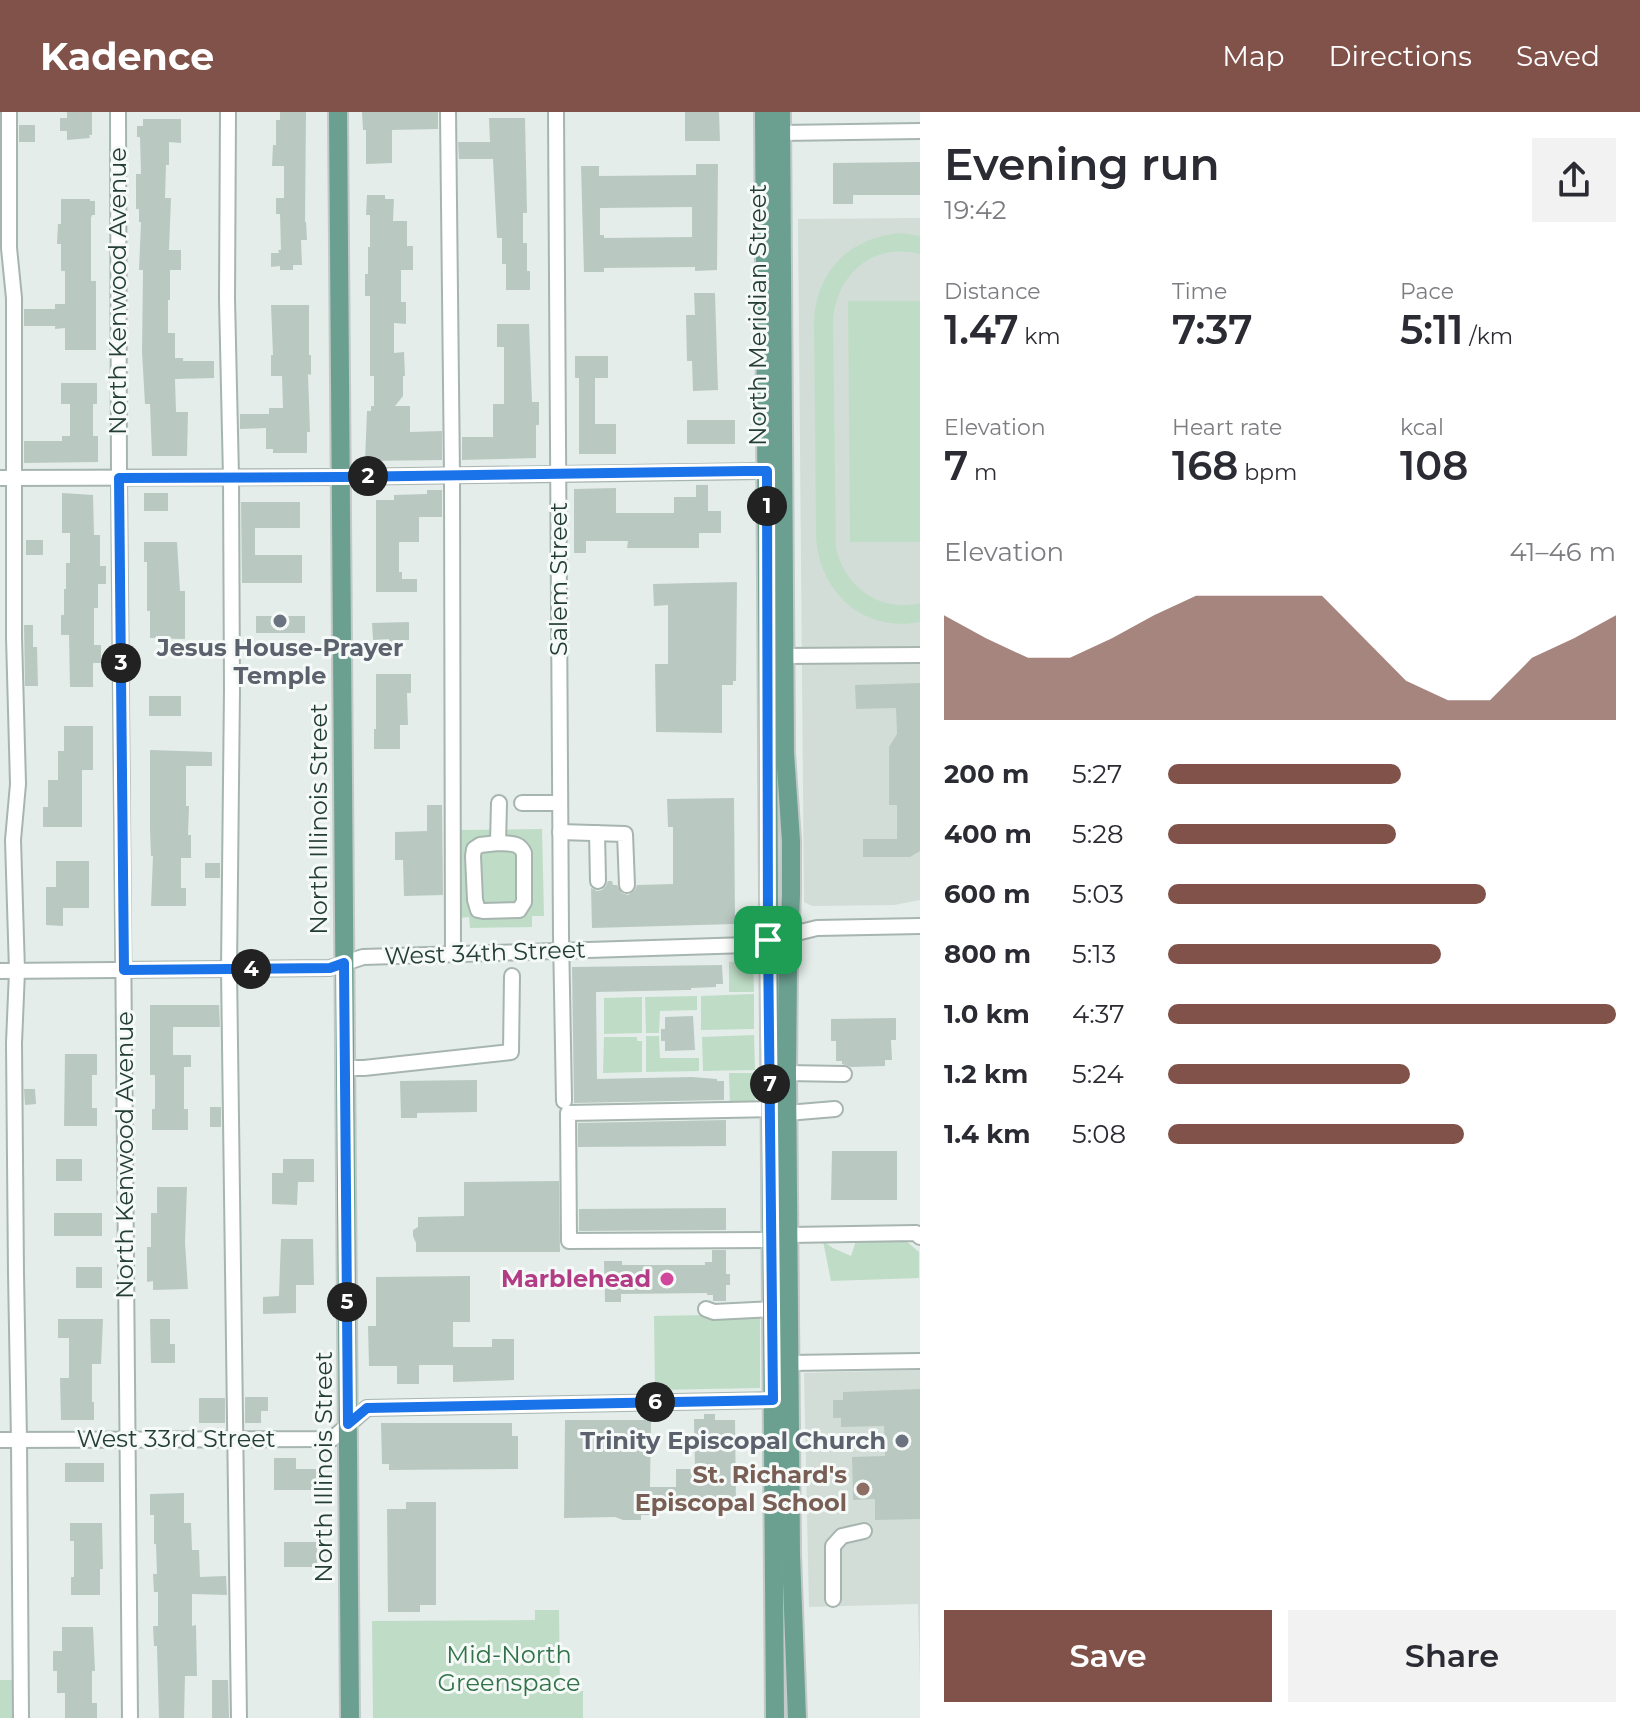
<!DOCTYPE html>
<meta charset="utf-8">
<style>
:root{--surface:#fff;--page:#f2f2f3;--text:#2b2b33;--muted:#7c7c81;--accent:#81524a}
body{margin:0;font-family:Montserrat,sans-serif;background:var(--page);color:var(--text);height:100vh;display:flex;flex-direction:column;font-size:30px;white-space:nowrap}
*{box-sizing:border-box;margin:0}
p{font-size:26px;color:var(--muted)}
.icon{flex:none;width:44px;height:44px;fill:none;stroke:currentColor;stroke-width:2;stroke-linecap:round;stroke-linejoin:round}
.map{position:relative;flex:1;overflow:hidden}
.details{display:flex;flex-direction:column;background:var(--surface);width:720px}
.details>*{flex:none}
.pin{position:absolute;display:grid;place-items:center;width:68px;height:68px;color:#fff;margin:-34px;border-radius:16px;box-shadow:0 4px 12px #0006}
.km{position:absolute;width:40px;height:40px;margin:-20px;border-radius:50%;background:#222;color:#fff;font-size:22px;line-height:40px;text-align:center}
.round{display:grid;place-items:center;flex:none;width:84px;height:84px;border-radius:0px;background:var(--page)}
.overview{display:flex;align-items:center;justify-content:space-between;height:136px;padding:0 24px}
h1{font-size:44px;font-weight:600;line-height:60px}
.stats{display:grid;grid-template-columns:repeat(3,1fr);gap:12px;height:136px;padding:8px 24px}
.stats div{display:grid;align-content:center}
.stats b{font-size:40px;font-weight:600}
.stats small{font-size:22px;font-weight:400}
.stats p{font-size:22px}
.chart{height:224px;padding:16px 24px}
.chart p{display:flex;justify-content:space-between}
.chart svg{width:100%;height:144px;margin-top:8px;fill:var(--accent);opacity:.7}
.button{display:flex;gap:16px;margin-top:auto;padding:16px 24px}
.button a{flex:1;height:92px;border-radius:0px;background:var(--accent);color:#fff;font-size:32px;font-weight:600;line-height:92px;text-align:center}
.button a+a{background:var(--page);color:var(--text)}
ul{padding:0 24px;list-style:none;font-size:26px}
li{display:grid;grid-template-columns:128px 96px 1fr;align-items:center;height:60px}
li i{height:20px;border-radius:10px;background:var(--accent)}
header{display:flex;align-items:center;gap:48px;box-sizing:border-box;height:112px;padding:0 40px;background:var(--accent);color:#fff}
header strong{font-size:38px}
nav{display:flex;gap:44px;margin-inline-start:auto;font-size:28px}
main{display:flex;flex:1;min-height:0}
.map>svg:first-child{display:block}
.built{fill:#d2ddd8}
.green{fill:#bfddc6}
.building{fill:#bac8c2;fill-rule:evenodd}
.lines{fill:none;stroke-linecap:round;stroke-linejoin:round}
.minor-casing{stroke:#a7b5b0;stroke-width:18}
.major-casing{stroke:#c2c9c7;stroke-width:22}
.minor{stroke:#fff;stroke-width:14}
.major{stroke:#6ba091;stroke-width:18}
.route-casing{stroke:#fff;stroke-width:16}
.route{stroke:#1a73e8;stroke-width:10}
.worship-dot{fill:#6b7280;stroke:#f5f9f7;stroke-width:3}
.hotel-dot{fill:#d1479c;stroke:#f5f9f7;stroke-width:3}
.education-dot{fill:#8d6e63;stroke:#f5f9f7;stroke-width:3}
.labels{text-anchor:middle;stroke-width:6;stroke-linejoin:round;paint-order:stroke}
.street-label{font-size:24px;fill:#243e36;stroke:#f5f9f7}
.worship-label{font-size:24px;font-weight:bold;fill:#5b616d;stroke:#f5f9f7}
.hotel-label{font-size:24px;font-weight:bold;fill:#b23c85;stroke:#f5f9f7;text-anchor:end}
.education-label{font-size:24px;font-weight:bold;fill:#785e54;stroke:#f5f9f7;text-anchor:end}
.park-label{font-size:24px;fill:#317248;stroke:#f5f9f7}
</style>
<header>
<strong>Kadence</strong>
<nav><a>Map</a><a>Directions</a><a>Saved</a></nav>
</header>
<main>
<div class="map">
<svg width="920" height="1606" viewBox="0 0 920 1606">
<rect width="100%" height="100%" fill="#e4ede9"/>
<g class="built">
<path d="M920,106V788L894,793L812,794L804,790L798,107Z"/>
<path d="M920,1258V1569L918,1492L809,1495L804,1261Z"/>
</g>
<g class="green">
<path d="M901,121L920,124V142C873,130 837,162 833,208L836,436C845,475 880,501 920,491V510C863,521 819,480 816,424L814,209C817,158 850,125 901,121Z"/>
<path d="M848,189H920V430H850Z"/>
<path d="M542,717L544,804H532V815L470,816L469,805L459,806L458,718Z"/>
<path d="M751,849L753,851L754,880H729V850Z"/>
<path d="M754,882V917L701,918V884Z"/>
<path d="M697,884V898L660,899L659,921H646L645,885Z"/>
<path d="M642,885V921L604,922V886Z"/>
<path d="M754,923L755,958L703,959L702,925Z"/>
<path d="M646,924H659L660,946H699V959L646,960Z"/>
<path d="M604,925H637V929H642V960L603,961Z"/>
<path d="M729,961H755V993L730,994Z"/>
<path d="M823,1129L833,1136L851,1144L856,1129H906L919,1140V1166L831,1169Z"/>
<path d="M706,1203L760,1204V1276L655,1278L654,1204Z"/>
<path d="M535,1498H559L560,1579H583V1606H373L372,1509L535,1508Z"/>
<rect x="0" y="1568" width="13" height="38"/>
</g>
<g class="building">
<path d="M67,0H92V23H89L90,26L67,28V19H60V6H67Z"/>
<path d="M280,0H306L305,110H306L307,128H301L302,153H293V158H280V154L271,155V141H279L278,138H281L280,102H276V86H284V54H272L273,33H276V8H280Z"/>
<path d="M362,0H438V17L392,18V51L366,52V18H363Z"/>
<path d="M685,0H719L720,29H685Z"/>
<path d="M489,6H525L527,101H523V131H527V159H530V178H506V152H502V126H497L493,47H459L458,30H490Z"/>
<path d="M143,7H181V31L169,30V53H166L165,86H171L169,138H181V158H170V188H168V221H175V246H183V249H214V266L175,267L176,300H188L187,344H152L150,292H145L142,240L143,158H139L141,110H139V97H136V62H141L140,25H137V14H143Z"/>
<rect x="19" y="13" width="16" height="17"/>
<path d="M920,50V83H853V92H833V51Z"/>
<path d="M696,52H718L717,158L695,159V155L604,156V160H584L581,54H599V64L696,63ZM692,95V125L604,126V123H600V96Z"/>
<path d="M367,83H385V87H394L393,109H407V134H413V158H401V190H406V212L394,211V241L404,240L405,264H403V284L395,294H410V320L442,319V348L365,349L367,299H371V294H374V264H370V184H365V162H368V135H370V103H366Z"/>
<path d="M61,87H90V89H95V103H92L91,106V169H96V238H65V216L55,217V214H24V197H55V192H65V159H61V132H57L58,112H61Z"/>
<path d="M694,181H715L718,278L693,279L692,249H687L686,203H695Z"/>
<path d="M271,193H309V243H311V263L308,262L310,320H307V341H273V337H266V316L240,317V302H269V296H283L282,264H271V243H273Z"/>
<path d="M497,212H529L532,290H539V313H536V346L462,348V325H493V292H504V235H497Z"/>
<path d="M575,244H608V266H595V312H616V342H579V266H575Z"/>
<path d="M61,271H97V292H93V324H98V350L24,351V329H62V324H70V292H61Z"/>
<rect x="687" y="308" width="48" height="24"/>
<path d="M696,373H708V399H721V421H699V436H627L628,429H586V441H574V377L616,376V401H674V385H696Z"/>
<path d="M427,378H442V405H419V430H399V460H402V467H417V480H376V388H394V383L427,382Z"/>
<path d="M62,381L93,383L94,423H100V454H106V472H98V496H94V533H101V551H93V575H70L69,523H61V503H64V477H66V451H70V421H62Z"/>
<rect x="144" y="381" width="24" height="18"/>
<path d="M241,390H300V416H255V443H302V471H242Z"/>
<rect x="26" y="428" width="17" height="15"/>
<path d="M144,430H177L180,479H185V527L150,526V499H147V450H144Z"/>
<path d="M737,470L736,569H733V573H722V621L656,620L655,552H668V493L654,494L653,472Z"/>
<rect x="256" y="504" width="49" height="17"/>
<path d="M409,510V528H401V533H389V527L373,528L372,511Z"/>
<path d="M24,513H33V535H37L38,574H25Z"/>
<path d="M376,562H411V581H407L408,613H400V637H374V617H376Z"/>
<path d="M920,571V739L910,745H863V727H897V693H889V635L897,622L896,596L856,597L855,573Z"/>
<rect x="149" y="584" width="32" height="20"/>
<path d="M64,614H93V658H82V715H43V695H48V668H58V639H64Z"/>
<path d="M150,638L212,640V654H186V694H189L188,723H191V746H181V776H186V794H151L153,744H151L150,718Z"/>
<path d="M734,686L735,812L592,816L591,776L597,779L602,778L606,774L608,769H612L613,773H617L622,781L628,783L635,778L637,773L673,772V715H668L667,687Z"/>
<path d="M427,693H442L443,783L404,784L403,748H395V720L427,719Z"/>
<path d="M56,749H89V796H63V814L46,813V775H56Z"/>
<rect x="205" y="751" width="15" height="15"/>
<path d="M722,853L723,872H716V875L691,876V878H686L596,880L597,967L692,965L717,967V969H724V988L574,991L572,855Z"/>
<path d="M150,893H219L220,915H173V943H191V955H184V997H188V1018H152V997H155V963H150Z"/>
<path d="M693,904L695,938L665,939V929H661V917H665V905Z"/>
<path d="M896,906V928H891L892,948H885V954L851,955L842,952V949H836V929H831V907Z"/>
<path d="M65,942H97V963H92V996H97V1014H64Z"/>
<path d="M477,968V1000L417,1001V1006H401L400,969Z"/>
<path d="M24,977H35L36,992L25,993Z"/>
<rect x="210" y="995" width="11" height="20"/>
<path d="M726,1008V1034L578,1035V1011Z"/>
<path d="M832,1039H897V1088H831Z"/>
<rect x="56" y="1047" width="26" height="22"/>
<path d="M283,1047H314V1070H298L297,1093L272,1092V1061H283Z"/>
<path d="M559,1069L560,1140H416V1131L413,1124V1118L418,1115V1105L464,1104V1070Z"/>
<path d="M157,1075H187L185,1130L188,1177L153,1178V1169L147,1170V1135H151V1101H157Z"/>
<path d="M726,1096V1118L579,1119V1097Z"/>
<rect x="54" y="1101" width="48" height="23"/>
<path d="M281,1127H313L314,1173H296V1201L263,1202V1185L279,1184Z"/>
<path d="M712,1138H726V1162H730V1173H726V1189H713V1183H707V1181L621,1182V1190H605L604,1149H622V1153H705V1150H712Z"/>
<rect x="76" y="1155" width="26" height="21"/>
<path d="M470,1164V1210H453V1235H492V1227H514V1268L453,1270V1253H419V1272H397V1254H369L368,1214H376V1165Z"/>
<path d="M58,1207H103L101,1252H92V1290H94V1308H61L60,1266H69V1226H58Z"/>
<path d="M150,1207H170V1232H175V1251H151Z"/>
<path d="M920,1277V1407L875,1408V1387L853,1388L852,1345L885,1344L884,1314L841,1315V1306H833V1288H843V1280Z"/>
<path d="M245,1285H268V1299H261V1311H245Z"/>
<rect x="199" y="1286" width="26" height="25"/>
<path d="M704,1302H715V1308H735L736,1397L677,1396V1390H650V1403H641V1408H623L615,1405L564,1406L565,1308H651L650,1375H676V1357H695L694,1307H704Z"/>
<path d="M381,1311H512V1324H518V1357L389,1358V1352H382Z"/>
<path d="M274,1346H296V1357H319V1378H274Z"/>
<rect x="65" y="1351" width="39" height="19"/>
<path d="M184,1381V1411H191L192,1438H199L200,1465L226,1464L227,1483L192,1482V1514L196,1513L197,1564H185L184,1606H159L157,1534H154L153,1514H158V1480H154L153,1462H157L156,1432H154V1403H150V1382Z"/>
<path d="M406,1390H436V1493H420V1500H388L387,1397H406Z"/>
<path d="M70,1411H102L103,1457H100V1483H71V1465H74V1429H70Z"/>
<rect x="284" y="1430" width="33" height="25"/>
<path d="M62,1515H93L95,1559H92V1591H97V1606H65V1581H57V1559H53V1539H62Z"/>
<path d="M212,1568H228L229,1606H212Z"/>
</g>
<g class="lines">
<defs>
<g id="minor">
<path d="M9,0V136L14,186V525L18,672L13,728L17,859L14,931L16,1161L19,1328L21,1606"/>
<path d="M118,0L119,366L130,1606"/>
<path d="M228,0L227,187L231,365L232,577L229,857L239,1606"/>
<path d="M448,0L452,363L453,842"/>
<path d="M556,0L561,823L564,989"/>
<path d="M781,21L920,19"/>
<path d="M0,366L341,365L767,359"/>
<path d="M784,544L920,543"/>
<path d="M522,691H560"/>
<path d="M560,720L625,722L627,773"/>
<path d="M597,721L598,769"/>
<path d="M498,731C510,732 519,730 524,741V790L519,798L483,799L478,798L475,788L473,744L474,737L480,733Z"/>
<path d="M498,731L499,691"/>
<path d="M0,859L330,856L363,845L748,833L817,816L920,814"/>
<path d="M345,956H364L511,940L512,864"/>
<path d="M787,961L844,962"/>
<path d="M771,997L568,1001L569,1129L772,1128"/>
<path d="M787,1001L835,997"/>
<path d="M789,1123L916,1121L920,1125"/>
<path d="M706,1197L714,1200L773,1197"/>
<path d="M790,1251L920,1249"/>
<path d="M0,1328L332,1327L367,1296L773,1288"/>
<path d="M833,1487V1434L842,1424L864,1419"/>
</g>
<g id="major">
<path d="M338,0L350,1606"/>
<path d="M764,0C768,535 770,1071 775,1606"/>
<path d="M781,0L785,641L791,729V783L788,857L787,961L791,1443L797,1606"/>
</g>
</defs>
<use href="#minor" class="minor-casing"/>
<use href="#major" class="major-casing"/>
<use href="#minor" class="minor"/>
<use href="#major" class="major"/>
</g>
<g class="lines">
<defs>
<path id="route" d="M746,359H767L768,828L773,1288L367,1296L348,1312L344,851L330,856L124,858L119,366L341,365Z"/>
</defs>
<use href="#route" class="route-casing"/>
<use href="#route" class="route"/>
</g>
<g class="worship-dot">
<circle cx="280" cy="509" r="8"/>
<circle cx="902" cy="1329" r="8"/>
</g>
<circle class="hotel-dot" cx="667" cy="1167" r="8"/>
<circle class="education-dot" cx="863" cy="1377" r="8"/>
<g class="labels">
<g class="street-label">
<text transform="translate(118 179) rotate(-90)" y="8">North Kenwood Avenue</text>
<text transform="translate(758 203) rotate(-90)" y="8">North Meridian Street</text>
<text transform="translate(559 467) rotate(-90)" y="8">Salem Street</text>
<text transform="translate(319 707) rotate(-90)" y="8">North Illinois Street</text>
<text transform="translate(485 841) rotate(-2)" y="8">West 34th Street</text>
<text transform="translate(125 1043) rotate(-90)" y="8">North Kenwood Avenue</text>
<text x="176" y="1335">West 33rd Street</text>
<text transform="translate(324 1355) rotate(-90)" y="8">North Illinois Street</text>
</g>
<g class="worship-label">
<text x="280" y="544">Jesus House-Prayer<tspan x="280" dy="28">Temple</tspan></text>
<text x="886" y="1337" text-anchor="end">Trinity Episcopal Church</text>
</g>
<g class="hotel-label">
<text x="651" y="1175">Marblehead</text>
</g>
<g class="education-label">
<text x="847" y="1371">St. Richard's<tspan x="847" dy="28">Episcopal School</tspan></text>
</g>
<g class="park-label">
<text x="509" y="1551">Mid-North<tspan x="509" dy="28">Greenspace</tspan></text>
</g>
</g>
</svg>
<div class="pin" style="left:768px;top:828px;background:#1e9e55"><svg class="icon" aria-label="arrive" viewBox="0 0 24 24"><path d="M6 21V4h12l-3 4 3 4H6"/></svg></div>
<b class="km" style="left:767px;top:394px">1</b>
<b class="km" style="left:368px;top:364px">2</b>
<b class="km" style="left:121px;top:551px">3</b>
<b class="km" style="left:251px;top:857px">4</b>
<b class="km" style="left:347px;top:1190px">5</b>
<b class="km" style="left:655px;top:1290px">6</b>
<b class="km" style="left:770px;top:972px">7</b>
</div>
<section class="details">
<div class="overview"><div><h1>Evening run</h1><p>19:42</p></div><a class="round"><svg class="icon" aria-label="share" viewBox="0 0 24 24"><path d="M12 15V3M7 8l5-5 5 5M5 13v7h14v-7"/></svg></a></div>
<div class="stats">
<div><p>Distance</p><b>1.47<small> km</small></b></div>
<div><p>Time</p><b>7:37</b></div>
<div><p>Pace</p><b>5:11<small> /km</small></b></div>
</div>
<div class="stats">
<div><p>Elevation</p><b>7<small> m</small></b></div>
<div><p>Heart rate</p><b>168<small> bpm</small></b></div>
<div><p>kcal</p><b>108</b></div>
</div>
<div class="chart"><p><span>Elevation</span>41–46 m</p>
<svg viewBox="0 0 160 44" preserveAspectRatio="none"><path d="M0 44V12L10 19L20 25L30 25L40 19L50 12L60 6L70 6L80 6L90 6L100 19L110 32L120 38L130 38L140 25L150 19L160 12V44z"/></svg>
</div>
<ul>
<li><b>200 m</b>5:27<i style="width:52%"></i></li>
<li><b>400 m</b>5:28<i style="width:51%"></i></li>
<li><b>600 m</b>5:03<i style="width:71%"></i></li>
<li><b>800 m</b>5:13<i style="width:61%"></i></li>
<li><b>1.0 km</b>4:37<i style="width:100%"></i></li>
<li><b>1.2 km</b>5:24<i style="width:54%"></i></li>
<li><b>1.4 km</b>5:08<i style="width:66%"></i></li>
</ul>
<div class="button"><a>Save</a><a>Share</a></div>
</section>
</main>
